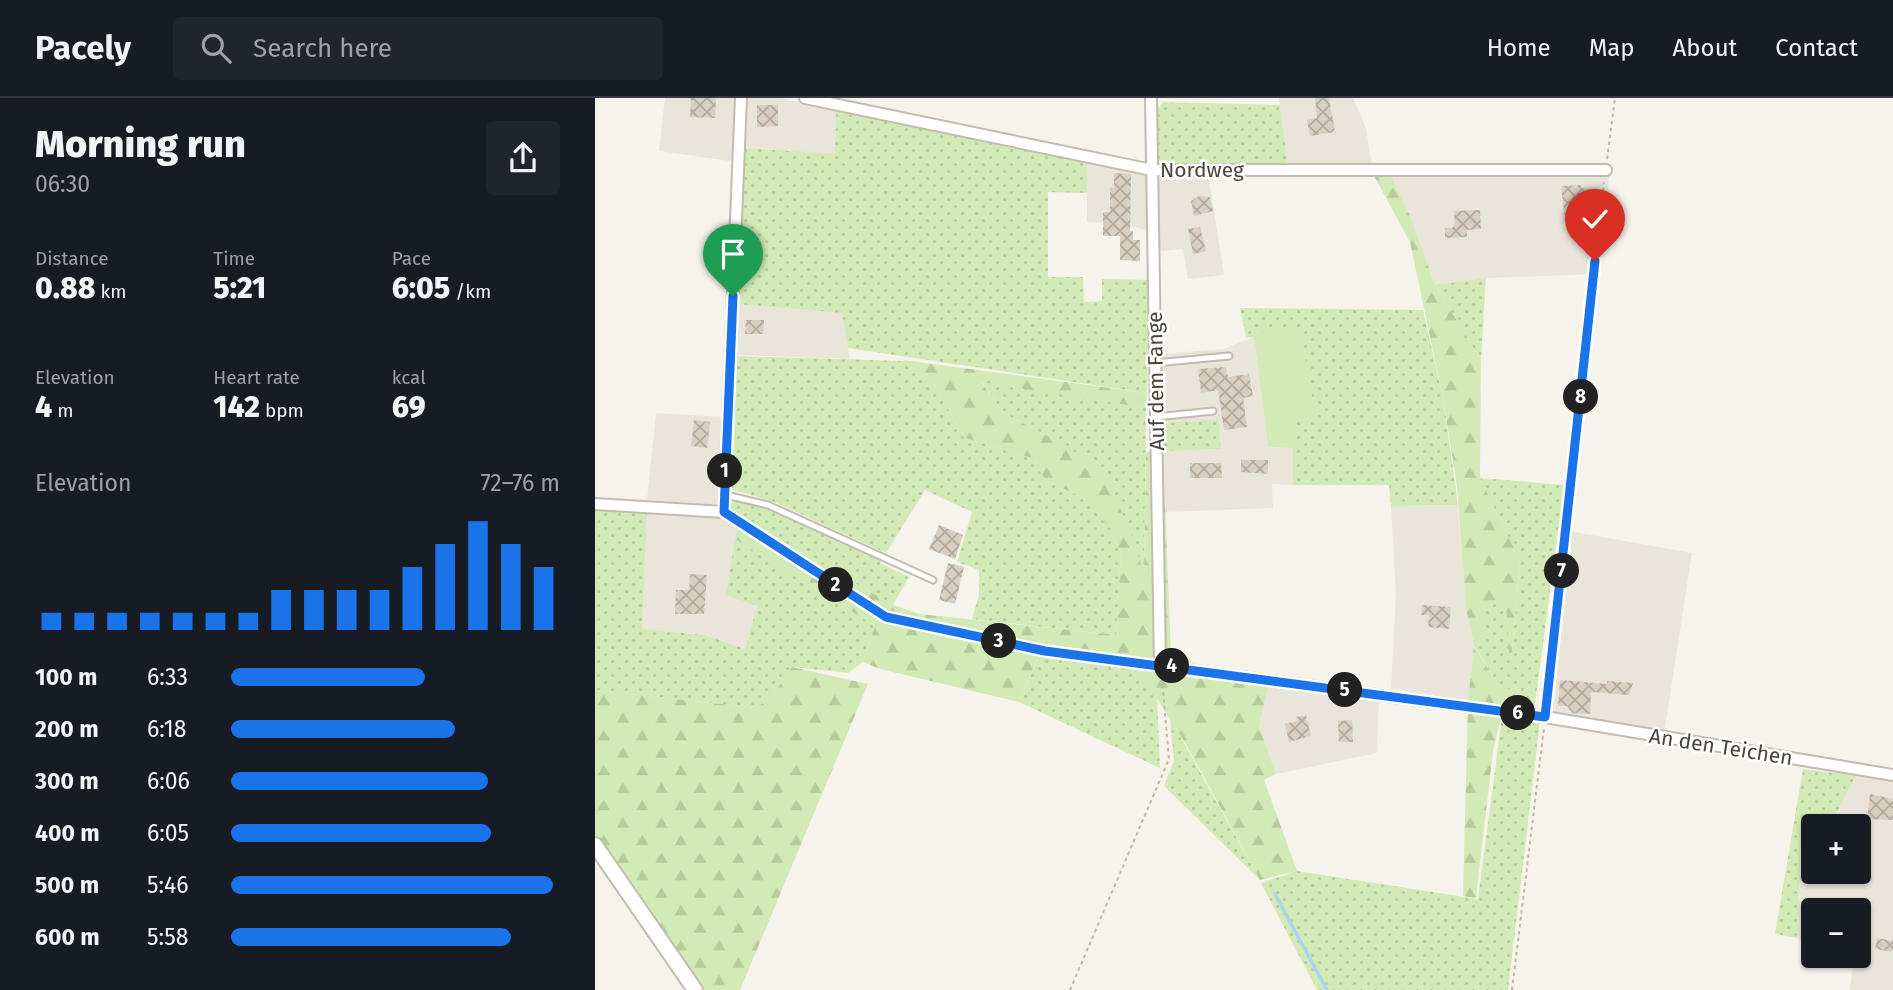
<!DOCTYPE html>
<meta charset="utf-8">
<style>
:root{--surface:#171b24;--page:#20242c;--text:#f1f3f6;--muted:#9ea1a6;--line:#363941;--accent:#1a73e8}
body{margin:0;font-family:"Fira Sans",sans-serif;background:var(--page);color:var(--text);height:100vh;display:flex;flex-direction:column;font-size:26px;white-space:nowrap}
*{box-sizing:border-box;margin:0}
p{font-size:23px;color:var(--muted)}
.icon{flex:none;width:38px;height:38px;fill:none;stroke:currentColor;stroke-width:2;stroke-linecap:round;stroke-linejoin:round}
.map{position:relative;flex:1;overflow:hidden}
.details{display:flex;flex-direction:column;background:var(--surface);width:595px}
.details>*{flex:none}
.fabs{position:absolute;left:1206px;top:716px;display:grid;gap:14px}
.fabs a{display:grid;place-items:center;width:70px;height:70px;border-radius:7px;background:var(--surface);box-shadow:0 2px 5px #0004;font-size:35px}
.pin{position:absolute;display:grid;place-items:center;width:60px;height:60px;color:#fff;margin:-72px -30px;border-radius:50% 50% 50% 0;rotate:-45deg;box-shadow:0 0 7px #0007}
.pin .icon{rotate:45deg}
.km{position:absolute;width:35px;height:35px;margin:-18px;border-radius:50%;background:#222;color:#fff;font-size:19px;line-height:35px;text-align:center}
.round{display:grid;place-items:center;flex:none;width:74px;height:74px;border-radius:7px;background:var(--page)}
.head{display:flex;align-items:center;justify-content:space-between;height:119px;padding:0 35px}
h1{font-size:38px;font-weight:800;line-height:52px}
.metrics{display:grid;grid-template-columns:repeat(3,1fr);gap:10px;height:119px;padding:7px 35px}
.metrics div{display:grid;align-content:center}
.metrics b{font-size:30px;font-weight:800}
.metrics small{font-size:19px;font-weight:400}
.metrics p{font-size:19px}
.chart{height:196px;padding:14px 35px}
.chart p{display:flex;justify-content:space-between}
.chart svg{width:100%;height:126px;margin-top:7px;stroke:var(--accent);stroke-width:6}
ul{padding:0 35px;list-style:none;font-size:23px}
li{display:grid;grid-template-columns:112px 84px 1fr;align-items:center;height:52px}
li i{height:18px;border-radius:9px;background:var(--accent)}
header{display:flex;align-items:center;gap:42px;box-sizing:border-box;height:98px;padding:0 35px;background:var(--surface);border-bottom:2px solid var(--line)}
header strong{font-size:33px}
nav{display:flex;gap:38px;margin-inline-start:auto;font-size:24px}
.search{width:490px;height:63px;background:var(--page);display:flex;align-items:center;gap:18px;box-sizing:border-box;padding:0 24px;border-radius:7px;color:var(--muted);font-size:26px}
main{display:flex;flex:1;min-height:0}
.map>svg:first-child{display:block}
.residential{fill:#eae5da}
.grass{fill:url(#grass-dots)}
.forest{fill:url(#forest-firs)}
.garden{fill:#d2eab5}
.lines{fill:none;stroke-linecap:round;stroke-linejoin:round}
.stream{stroke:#a9d4f2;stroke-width:3.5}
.building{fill:url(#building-cross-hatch)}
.service-casing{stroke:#c2bbae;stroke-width:9}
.minor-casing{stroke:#c2bbae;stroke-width:14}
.tertiary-casing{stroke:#c2bbae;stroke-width:18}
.path{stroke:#c4b79f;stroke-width:2;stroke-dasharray:3.5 3.5;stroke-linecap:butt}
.service{stroke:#fff;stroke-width:5}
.minor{stroke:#fff;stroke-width:10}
.tertiary{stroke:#fff;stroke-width:14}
.route-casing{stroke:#fff;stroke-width:14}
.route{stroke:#1a73e8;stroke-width:9}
.labels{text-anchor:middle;stroke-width:5;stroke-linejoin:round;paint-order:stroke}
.street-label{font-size:21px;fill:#4b4439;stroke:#fff}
</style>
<header>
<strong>Pacely</strong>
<div class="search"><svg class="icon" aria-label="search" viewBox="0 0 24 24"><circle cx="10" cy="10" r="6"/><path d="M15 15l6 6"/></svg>Search here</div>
<nav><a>Home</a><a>Map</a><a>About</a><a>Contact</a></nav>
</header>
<main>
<section class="details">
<div class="head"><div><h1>Morning run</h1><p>06:30</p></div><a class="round"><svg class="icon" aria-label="share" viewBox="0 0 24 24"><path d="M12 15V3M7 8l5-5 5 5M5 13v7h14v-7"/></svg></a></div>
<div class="metrics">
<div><p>Distance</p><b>0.88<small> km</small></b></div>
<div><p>Time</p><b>5:21</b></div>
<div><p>Pace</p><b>6:05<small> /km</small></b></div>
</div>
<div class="metrics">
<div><p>Elevation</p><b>4<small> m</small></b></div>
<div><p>Heart rate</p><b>142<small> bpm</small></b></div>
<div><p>kcal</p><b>69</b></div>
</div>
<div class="chart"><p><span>Elevation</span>72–76 m</p>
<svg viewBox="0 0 160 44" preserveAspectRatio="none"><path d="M5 44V38M15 44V38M25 44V38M35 44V38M45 44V38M55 44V38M65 44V38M75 44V30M85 44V30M95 44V30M105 44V30M115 44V22M125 44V14M135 44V6M145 44V14M155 44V22"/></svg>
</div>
<ul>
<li><b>100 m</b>6:33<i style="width:59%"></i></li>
<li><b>200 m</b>6:18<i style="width:68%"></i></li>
<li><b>300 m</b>6:06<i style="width:78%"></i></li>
<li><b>400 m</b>6:05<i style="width:79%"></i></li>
<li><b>500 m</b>5:46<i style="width:98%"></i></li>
<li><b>600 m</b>5:58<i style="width:85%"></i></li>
</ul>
</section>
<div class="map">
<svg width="1298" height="892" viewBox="0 0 1298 892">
<defs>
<pattern id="grass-dots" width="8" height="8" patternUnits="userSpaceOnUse" patternTransform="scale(1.75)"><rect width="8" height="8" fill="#d2eab5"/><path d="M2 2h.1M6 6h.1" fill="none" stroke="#b6ca9c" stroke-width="1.8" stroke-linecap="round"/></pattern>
<pattern id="forest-firs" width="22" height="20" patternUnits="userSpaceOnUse" patternTransform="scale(1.75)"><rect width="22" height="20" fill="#d2eab5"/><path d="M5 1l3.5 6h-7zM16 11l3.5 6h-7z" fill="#b6ca9c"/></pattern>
<pattern id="building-cross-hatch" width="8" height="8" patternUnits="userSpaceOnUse" patternTransform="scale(1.75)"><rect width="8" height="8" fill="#d8cfc1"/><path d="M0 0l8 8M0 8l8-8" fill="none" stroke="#b1aa9e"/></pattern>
</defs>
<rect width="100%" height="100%" fill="#f6f3ec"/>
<g class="residential">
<path d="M70,0H186L241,13L240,57L149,50L135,63L64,53Z"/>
<path d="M684,0H758L771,30L777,68L693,69Z"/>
<path d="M492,63L613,75L629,177L593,181L588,151L555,154L554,133L526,125L492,124Z"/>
<path d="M794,74L1015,75L1002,176L891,180L840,187L816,120Z"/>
<path d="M141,206L247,215L255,261L138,257Z"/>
<path d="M659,239L673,349L698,350V387L677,386L678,410L571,414L568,353L626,351L622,321L569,325L566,256L629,251Z"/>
<path d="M61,315L129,319L124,407L52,402Z"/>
<path d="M863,407L871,510L879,547L873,604L796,590L801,496L796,408Z"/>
<path d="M52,415L125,419L143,427L131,496L162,508L150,551L110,537L47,531Z"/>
<path d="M968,432L1097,455L1069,636L946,615Z"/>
<path d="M674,585L784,598L782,655L681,676L664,628Z"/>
<path d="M1261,678L1298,684V892H1255L1259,858H1264V812H1218V843L1202,840L1206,744H1218V774H1264V728H1235Z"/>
</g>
<g class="grass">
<path d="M568,4L685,7L693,69L571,67L564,62L562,12Z"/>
<path d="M241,13L492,63V95L453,94V179H488L489,204L507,203V181L555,182L552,295L253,250L247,215L141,206L149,50L240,56Z"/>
<path d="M891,180L886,262L840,187Z"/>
<path d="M645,210L828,212L848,300L863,407L796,408L794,387H698V324L721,320L662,234L659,239L651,240Z"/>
<path d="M138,258L309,263L340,288L370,340L437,360L451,383L489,400L515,430L526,455L521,537L377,521L384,497V472L362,464L377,414L330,392L291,455L179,404L139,392L134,386Z"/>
<path d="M386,283L551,310L549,480L539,444L509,375L466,345L410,316Z"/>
<path d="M623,321L626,351L568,353L569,325Z"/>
<path d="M885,380L969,387L941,599L904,588L879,547L886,544L889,504L911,502L916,564L925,463Z"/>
<path d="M141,403L169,409L287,460L285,465L314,479L298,507L145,419L133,407Z"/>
<path d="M3,412L52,415L47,531L110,537L150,551L162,508L131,497L140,441L280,528L268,564L253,575L197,569L175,600L161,610L1,592Z"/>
<path d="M445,556L546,572L562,599L565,670L424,604Z"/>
<path d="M907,619L945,623L913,892H722L666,785L702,773L883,801Z"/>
<path d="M575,620L665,782L569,688L579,663Z"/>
<path d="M1208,671L1261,678L1235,728H1218V744L1206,745L1202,840L1180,836Z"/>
</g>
<g class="forest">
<path d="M777,74H794L816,120L840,187L886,262L885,380L925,463L915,573L911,503L889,505L886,544L879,548L904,588L941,599L938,614L908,610L898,653L881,800L868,798L873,604L879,547L871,510L862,388L848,300L815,144Z"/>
<path d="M308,262L552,295L551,310L386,284L410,316L466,345L510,374L539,444L549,477L551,354L568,353L576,558L590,576L674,585L664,628L681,676L669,682L702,773L665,782L592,648L536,560L448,548L424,604L285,571L268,564L280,528L140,441L145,419L298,507L325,516L521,537L526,455L515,430L489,400L451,383L437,360L370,340L340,288Z"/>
<path d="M0,411L3,412L2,592L161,610L175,600L197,569L273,586L145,892H109L0,738Z"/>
</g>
<path class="garden" d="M699,230L706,235L721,320L698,324V350L673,349L659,239L662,234Z"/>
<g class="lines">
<path class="stream" d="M680,796L732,892"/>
</g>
<g class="building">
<path d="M96,0H121L120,20L95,19Z"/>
<path d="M720,0H734L740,34L715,38L712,22L722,20Z"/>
<path d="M162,7H183V28L162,29Z"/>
<path d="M519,75L536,76L535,133H538V142H545V163L525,162V138H508V114H515V89L519,90Z"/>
<path d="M986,87V90L1001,91V103H987L988,130L976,131V122H970L966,88Z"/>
<path d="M604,98L615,99L618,113L599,118L596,103Z"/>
<path d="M885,112L886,131L872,132V139L850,140V130H857L860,125L859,113Z"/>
<path d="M605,129L611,153L598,156L593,131Z"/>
<path d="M151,222H169L168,236H150Z"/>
<path d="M631,269L633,279L654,276L658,298L648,300L652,329L629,332L623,292L606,295L603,271Z"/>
<path d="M99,322L115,324L112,350L96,348Z"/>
<path d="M646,362H673V376L646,374Z"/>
<path d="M595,365H626L627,380H595Z"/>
<path d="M344,427L368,437L360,461L334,451Z"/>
<path d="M353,465L369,469L360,506L344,502Z"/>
<path d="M95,476L112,477L109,516H80L81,492H94Z"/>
<path d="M827,507L856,509L854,531L833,529L834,517H826Z"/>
<path d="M965,582L1012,586V583L1038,585L1034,597L996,594L995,616L977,615L972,608H963Z"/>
<path d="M711,617L716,638L694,644L690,626L702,623L701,619Z"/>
<path d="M757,622L758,644H744L743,623Z"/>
<path d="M1275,696L1298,701V722L1272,721Z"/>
<path d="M1282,840L1298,843V854L1280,851Z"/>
</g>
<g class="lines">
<defs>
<g id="service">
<path d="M560,265L634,258"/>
<path d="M561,319L618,313"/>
<path d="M131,397L173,407L338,482"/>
</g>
<g id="minor">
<path d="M210,0L557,72H1011"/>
<path d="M556,0L565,567"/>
<path d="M0,406L129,414L291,519L450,553L950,619L1298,677"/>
<path d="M129,414L146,0"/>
</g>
<path id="tertiary" d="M0,747L100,892"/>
</defs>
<use href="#service" class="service-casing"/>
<use href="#minor" class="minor-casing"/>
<use href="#tertiary" class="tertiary-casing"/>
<g class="path">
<path d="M1012,61L1020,0"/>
<path d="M952,608L1009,84"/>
<path d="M475,892L574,661L567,581"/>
<path d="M917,892L949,630"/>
</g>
<use href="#service" class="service"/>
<use href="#minor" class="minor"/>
<use href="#tertiary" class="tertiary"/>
</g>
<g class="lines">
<defs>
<path id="route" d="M138,198L129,414L291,519L450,553L950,619L1000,163"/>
</defs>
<use href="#route" class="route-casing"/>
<use href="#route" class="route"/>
</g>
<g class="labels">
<g class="street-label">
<text x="607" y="79">Nordweg</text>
<text transform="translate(561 283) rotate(-91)" y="7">Auf dem Fange</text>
<text transform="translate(1126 649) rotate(9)" y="7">An den Teichen</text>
</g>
</g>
</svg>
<div class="fabs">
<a>+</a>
<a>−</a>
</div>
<div class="pin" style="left:138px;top:198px;background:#1e9e55"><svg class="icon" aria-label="arrive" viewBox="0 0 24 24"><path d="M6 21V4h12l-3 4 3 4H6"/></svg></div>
<div class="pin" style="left:1000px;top:163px;background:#d93025"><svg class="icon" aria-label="check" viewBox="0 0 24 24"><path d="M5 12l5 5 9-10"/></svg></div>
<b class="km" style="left:130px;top:373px">1</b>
<b class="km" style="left:241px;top:487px">2</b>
<b class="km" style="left:404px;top:543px">3</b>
<b class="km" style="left:577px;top:568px">4</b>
<b class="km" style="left:750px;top:592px">5</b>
<b class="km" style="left:923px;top:615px">6</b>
<b class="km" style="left:967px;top:473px">7</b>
<b class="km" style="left:986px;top:299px">8</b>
</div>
</main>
